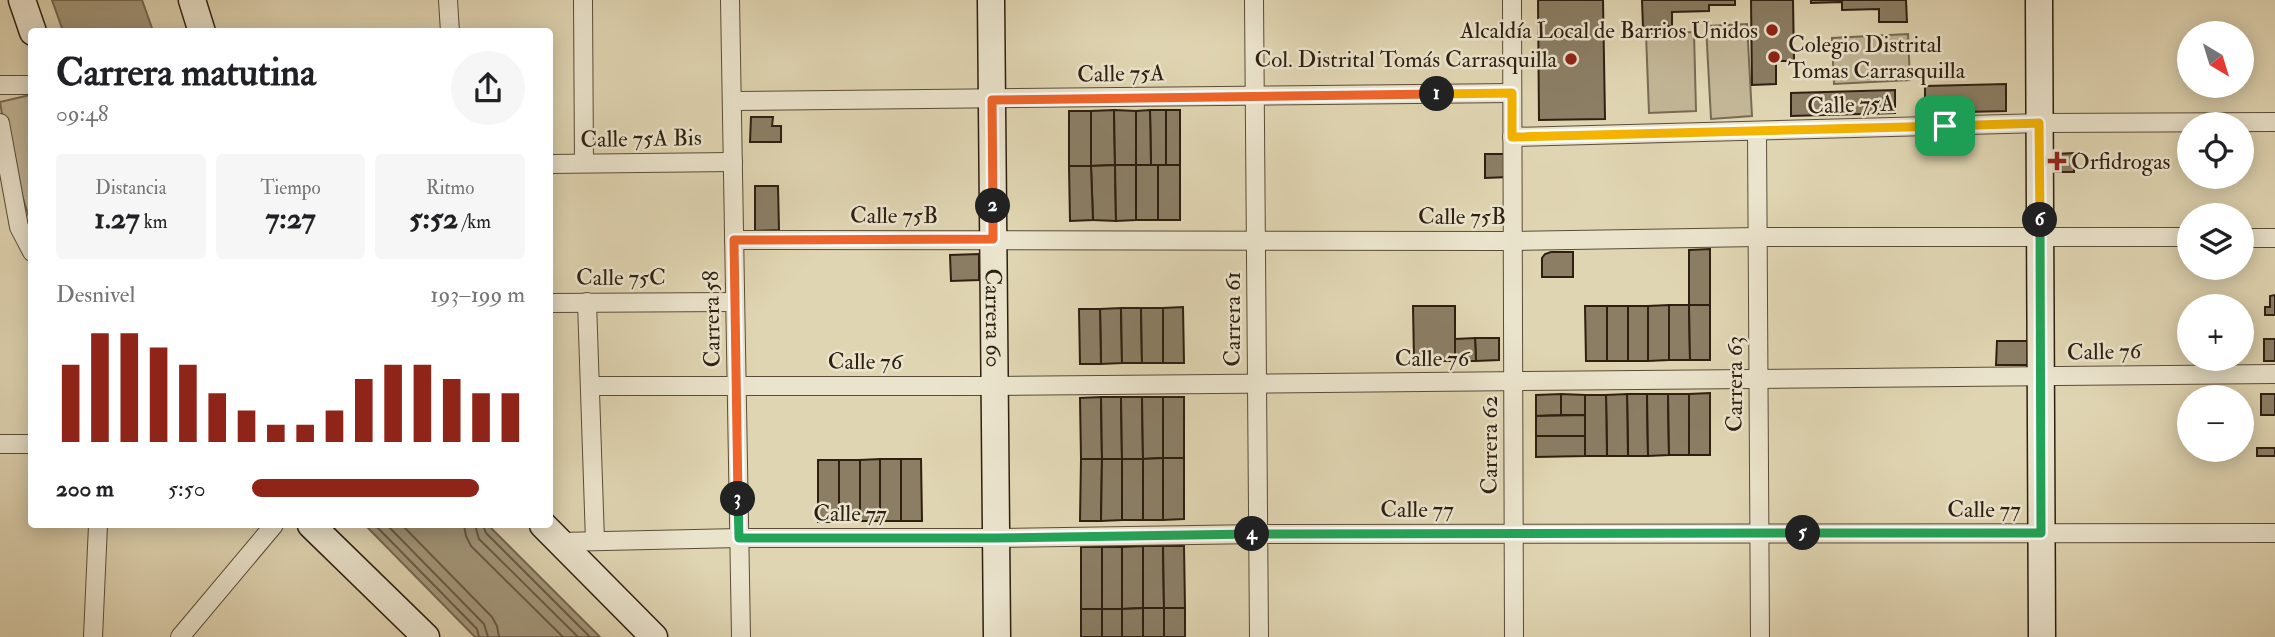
<!DOCTYPE html>
<html lang="es">
<meta charset="utf-8">
<style>
:root{--surface:#fff;--page:#f6f6f6;--text:#202124;--muted:#757577;--accent:#8f2418}
body{margin:0;font-family:"IM FELL Double Pica",serif;background:var(--page);color:var(--text);height:100vh;display:flex;flex-direction:column;font-size:26px;white-space:nowrap}
*{box-sizing:border-box;margin:0}
p{font-size:23px;color:var(--muted)}
.icon{flex:none;width:38px;height:38px;fill:none;stroke:currentColor;stroke-width:2;stroke-linecap:round;stroke-linejoin:round}
.map{position:relative;flex:1;overflow:hidden}
.sheet{position:absolute;left:28px;top:28px;width:525px;height:500px;display:flex;flex-direction:column;background:var(--surface);border-radius:7px;box-shadow:0 4px 18px #0003}
.sheet>*{flex:none}
.needle{width:46px;rotate:142deg}
.buttons{position:absolute;left:2177px;top:21px;display:grid;gap:14px}
.buttons a{display:grid;place-items:center;width:77px;height:77px;border-radius:50%;background:var(--surface);box-shadow:0 4px 18px #0003;font-size:35px}
.pin{position:absolute;display:grid;place-items:center;width:60px;height:60px;color:#fff;margin:-30px;border-radius:14px;box-shadow:0 4px 10px #0006}
.km{position:absolute;width:35px;height:35px;margin:-18px;border-radius:50%;background:#222;color:#fff;font-size:19px;line-height:35px;text-align:center}
.round{display:grid;place-items:center;flex:none;width:74px;height:74px;border-radius:37px;background:var(--page)}
.head{display:flex;align-items:center;justify-content:space-between;height:119px;padding:0 28px}
h1{font-size:38px;font-weight:700;line-height:52px}
.stats{display:grid;grid-template-columns:repeat(3,1fr);gap:10px;height:119px;padding:7px 28px}
.stats div{display:grid;align-content:center;border-radius:7px;background:var(--page);text-align:center}
.stats b{font-size:30px;font-weight:700}
.stats small{font-size:19px;font-weight:400}
.stats p{font-size:19px}
.chart{height:196px;padding:14px 28px}
.chart p{display:flex;justify-content:space-between}
.chart svg{width:100%;height:126px;margin-top:7px;stroke:var(--accent);stroke-width:6}
ul{padding:0 28px;list-style:none;font-size:23px}
li{display:grid;grid-template-columns:112px 84px 1fr;align-items:center;height:52px}
li i{height:18px;border-radius:9px;background:var(--accent)}
.map>svg:first-child{display:block}
.green{fill:#c2b697;stroke:#786a54;stroke-width:2}
.water{fill:#a3977b;stroke:#746751;stroke-width:2}
.lines{fill:none;stroke-linecap:round;stroke-linejoin:round}
.shore{stroke:#685b46;stroke-width:2}
.building{fill:#8b7e65;stroke:#2e1f11;stroke-width:2}
.street-casing{stroke:#5a4c39;stroke-width:20}
.secondary-casing{stroke:#2e1f11;stroke-width:29}
.street{stroke:#ebe4cd;stroke-width:18}
.secondary{stroke:#ebe4cd;stroke-width:26}
.split-1-casing{stroke:#fff;stroke-width:14}
.split-2-casing{stroke:#fff;stroke-width:14}
.split-3-casing{stroke:#fff;stroke-width:14}
.split-4-casing{stroke:#fff;stroke-width:14}
.split-5-casing{stroke:#fff;stroke-width:14}
.split-6-casing{stroke:#fff;stroke-width:14}
.split-7-casing{stroke:#fff;stroke-width:14}
.split-1{stroke:#f5b400;stroke-width:9}
.split-2{stroke:#f0652b;stroke-width:9}
.split-3{stroke:#f0652b;stroke-width:9}
.split-4{stroke:#22a559;stroke-width:9}
.split-5{stroke:#22a559;stroke-width:9}
.split-6{stroke:#22a559;stroke-width:9}
.split-7{stroke:#f5b400;stroke-width:9}
.poi-dot{fill:#8f2418;stroke:#ebe4cd;stroke-width:2.5}
.labels{text-anchor:middle;stroke-width:5;stroke-linejoin:round;paint-order:stroke}
.poi-label{font-size:23px;fill:#2e1f11;stroke:#ebe4cd;text-anchor:end}
.street-label{font-size:23px;fill:#2e1f11;stroke:#ebe4cd}
</style>
<div class="map">
<svg width="2275" height="637" viewBox="0 0 2275 637">
<rect width="100%" height="100%" fill="#e0d5b2"/>
<filter id="stains"><feTurbulence type="fractalNoise" baseFrequency=".00286" numOctaves="4"/><feColorMatrix values="0 0 0 0 .2 0 0 0 0 .09 0 0 0 0 .02 0 0 0 .5 -.17"/></filter>
<radialGradient id="worn" r=".72"><stop offset=".6" stop-color="#630" stop-opacity="0"/><stop offset="1" stop-color="#630" stop-opacity=".3"/></radialGradient>
<g class="green">
<path d="M1747,24L1752,116L1711,119L1706,26Z"/>
<path d="M1694,32L1696,111L1649,113L1646,34Z"/>
<path d="M1908,34L1910,80L1834,84L1832,38Z"/>
<path d="M30,95L31,98V223L9,156L0,102Z"/>
</g>
<g class="water">
<path d="M52,0H142L153,31H63Z"/>
<path d="M365,525H488L600,637H475Z"/>
</g>
<g class="lines">
<g class="shore">
<path d="M375,525L477,629L479,637"/>
<path d="M387,525L484,624L488,637"/>
<path d="M402,525L492,617L497,626L499,637"/>
<path d="M464,525L466,536L471,546L563,637"/>
<path d="M475,525L479,539L578,637"/>
<path d="M483,525L486,533L590,637"/>
</g>
</g>
<g class="building">
<path d="M1538,0H1603L1605,119L1539,120Z"/>
<path d="M1642,0H1735V5H1709V11L1672,12V26L1643,27Z"/>
<path d="M1751,0H1793L1794,61H1776V84L1752,85Z"/>
<path d="M1811,0H1906L1907,22H1879V9L1842,10V2L1811,3Z"/>
<path d="M2006,84V111L1925,113V86Z"/>
<path d="M1895,90V113L1791,116V93Z"/>
<path d="M1114,110L1115,165L1091,166V111Z"/>
<path d="M1114,110L1136,111V165H1115Z"/>
<path d="M1150,110H1166V165H1151Z"/>
<path d="M1150,110L1151,165H1136V111Z"/>
<rect x="1166" y="110" width="14" height="55"/>
<rect x="1069" y="111" width="22" height="55"/>
<path d="M751,117H773L772,126H781V142H750Z"/>
<path d="M2074,153V172H2055V154Z"/>
<path d="M1485,154H1508L1509,177L1485,178Z"/>
<path d="M1115,165L1116,221L1093,220L1091,166Z"/>
<path d="M1115,165H1136V220L1116,221Z"/>
<rect x="1136" y="165" width="22" height="55"/>
<rect x="1158" y="165" width="22" height="55"/>
<path d="M1069,166H1091L1093,220L1070,221Z"/>
<path d="M755,186H778L779,230L755,231Z"/>
<path d="M1710,249V305H1689V250Z"/>
<path d="M1551,252H1573V277H1542V258L1545,254Z"/>
<path d="M979,254V280L951,281L950,255Z"/>
<path d="M2275,295V315H2265V307H2270V296Z"/>
<path d="M1669,305H1689L1690,360H1669Z"/>
<path d="M1669,305V360L1648,361V306Z"/>
<path d="M1689,305H1710V360H1690Z"/>
<path d="M1413,306H1455V361H1414Z"/>
<path d="M1585,306H1607V361H1586Z"/>
<rect x="1607" y="306" width="21" height="55"/>
<rect x="1628" y="306" width="20" height="55"/>
<path d="M1183,307L1184,363H1163V308Z"/>
<path d="M1121,308L1122,363L1101,364L1100,309Z"/>
<path d="M1121,308H1141L1142,363H1122Z"/>
<path d="M1141,308H1163V363H1142Z"/>
<path d="M1079,309H1100L1101,364H1080Z"/>
<path d="M1475,338H1499V360L1476,361Z"/>
<path d="M1475,338L1476,361H1455V339Z"/>
<rect x="2264" y="339" width="11" height="22"/>
<path d="M1997,341H2028V365H1996Z"/>
<path d="M1710,393V455H1689V394Z"/>
<path d="M1561,394L1585,395V415H1561Z"/>
<path d="M1561,394V415L1536,416V395Z"/>
<path d="M1627,394H1647L1648,456H1628Z"/>
<path d="M1627,394L1628,456H1607L1606,395Z"/>
<path d="M1647,394H1668L1669,455L1648,456Z"/>
<path d="M1668,394H1689V455H1669Z"/>
<rect x="2261" y="394" width="14" height="21"/>
<path d="M1585,395H1606L1607,456H1585Z"/>
<path d="M1101,397L1102,459H1081L1080,398Z"/>
<path d="M1101,397H1121L1122,459H1102Z"/>
<path d="M1121,397H1142L1143,459H1122Z"/>
<path d="M1142,397H1163V458L1143,459Z"/>
<rect x="1163" y="397" width="21" height="61"/>
<path d="M1585,415V436H1536V416Z"/>
<path d="M1536,436H1585V456L1536,457Z"/>
<rect x="2257" y="448" width="18" height="8"/>
<path d="M1163,458V520H1143V459Z"/>
<path d="M1163,458H1184V519L1163,520Z"/>
<path d="M880,459V521H860V460Z"/>
<rect x="880" y="459" width="21" height="62"/>
<path d="M901,459H921L922,521H901Z"/>
<path d="M1081,459H1102L1101,521H1080Z"/>
<path d="M1102,459H1122V520L1101,521Z"/>
<rect x="1122" y="459" width="21" height="61"/>
<rect x="818" y="460" width="21" height="62"/>
<path d="M839,460H860V521L839,522Z"/>
<path d="M1143,546V608L1122,609V547Z"/>
<path d="M1143,546H1163L1164,608H1143Z"/>
<path d="M1163,546H1184L1185,608H1164Z"/>
<rect x="1081" y="547" width="21" height="62"/>
<rect x="1102" y="547" width="20" height="62"/>
<rect x="1143" y="608" width="21" height="29"/>
<path d="M1143,608V637H1122V609Z"/>
<rect x="1164" y="608" width="21" height="29"/>
<rect x="1081" y="609" width="21" height="28"/>
<rect x="1102" y="609" width="20" height="28"/>
</g>
<g class="lines">
<defs>
<g id="street">
<path d="M448,0L450,32"/>
<path d="M583,0L584,163"/>
<path d="M730,0L741,637"/>
<path d="M1254,0L1259,637"/>
<path d="M1512,0L1514,637"/>
<path d="M0,85H32"/>
<path d="M732,101L1512,93"/>
<path d="M0,123L19,227L32,252"/>
<path d="M1757,131L1760,637"/>
<path d="M1512,137L2039,123L2275,122"/>
<path d="M550,164L733,162"/>
<path d="M2242,238H2275"/>
<path d="M734,240L1512,241L1758,237H2189"/>
<path d="M587,302L595,541"/>
<path d="M550,303L735,302"/>
<path d="M590,386H994L2275,374"/>
<path d="M0,444H32"/>
<path d="M560,542L739,538H996L1259,534L2275,533"/>
<path d="M93,637L98,525"/>
<path d="M180,637L274,525"/>
</g>
<g id="secondary">
<path d="M22,0L33,32"/>
<path d="M192,0L202,32"/>
<path id="s1" d="M991,0L997,637"/>
<path d="M2039,0L2042,637"/>
<path d="M311,525L426,637"/>
<path d="M543,525L654,637"/>
</g>
</defs>
<use href="#street" class="street-casing"/>
<use href="#secondary" class="secondary-casing"/>
<use href="#street" class="street"/>
<use href="#secondary" class="secondary"/>
</g>
<g class="lines">
<defs>
<path id="split-1" d="M1437,94L1512,93V137L1945,126"/>
<path id="split-2" d="M993,206L992,100L1437,94"/>
<path id="split-3" d="M738,499L734,240L993,239V206"/>
<path id="split-4" d="M738,499L739,538H996L1252,534"/>
<path id="split-5" d="M1252,534L1803,533"/>
<path id="split-6" d="M1803,533H2041L2040,220"/>
<path id="split-7" d="M1945,126L2039,123L2040,220"/>
</defs>
<use href="#split-1" class="split-1-casing"/>
<use href="#split-2" class="split-2-casing"/>
<use href="#split-3" class="split-3-casing"/>
<use href="#split-4" class="split-4-casing"/>
<use href="#split-5" class="split-5-casing"/>
<use href="#split-6" class="split-6-casing"/>
<use href="#split-7" class="split-7-casing"/>
<use href="#split-1" class="split-1"/>
<use href="#split-2" class="split-2"/>
<use href="#split-3" class="split-3"/>
<use href="#split-4" class="split-4"/>
<use href="#split-5" class="split-5"/>
<use href="#split-6" class="split-6"/>
<use href="#split-7" class="split-7"/>
</g>
<g class="poi-dot">
<circle cx="1772" cy="30" r="7"/>
<circle cx="1774" cy="57" r="7"/>
<circle cx="1571" cy="59" r="7"/>
<path d="M2053.5 150.5h7v7h7v7h-7v7h-7v-7h-7v-7h7z"/>
</g>
<g class="labels">
<g class="poi-label">
<text x="1758" y="38">Alcaldía Local de Barrios Unidos</text>
<text x="1788" y="52" text-anchor="start">Colegio Distrital<tspan x="1788" dy="26">Tomas Carrasquilla</tspan></text>
<text x="1557" y="67">Col. Distrital Tomás Carrasquilla</text>
<text x="2071" y="169" text-anchor="start">Orfidrogas</text>
</g>
<g class="street-label">
<text transform="translate(1121 73) rotate(-1)" y="8">Calle 75A</text>
<text transform="translate(1851 104) rotate(-2)" y="8">Calle 75A</text>
<text transform="translate(641 138) rotate(-1)" y="8">Calle 75A Bis</text>
<text x="894" y="223">Calle 75B</text>
<text x="1462" y="224">Calle 75B</text>
<text x="621" y="285">Calle 75C</text>
<text transform="translate(711 319) rotate(-91)" y="8">Carrera 58</text>
<text dy="8" stroke="none"><textPath href="#s1" startOffset="318">Carrera 60</textPath></text>
<text transform="translate(1232 319) rotate(-90)" y="8">Carrera 61</text>
<text transform="translate(2104 351) rotate(-1)" y="8">Calle 76</text>
<text x="1432" y="366">Calle 76</text>
<text x="865" y="369">Calle 76</text>
<text transform="translate(1734 384) rotate(-90)" y="8">Carrera 63</text>
<text transform="translate(1489 445) rotate(-90)" y="8">Carrera 62</text>
<text x="1417" y="517">Calle 77</text>
<text x="1984" y="517">Calle 77</text>
<text x="850" y="521">Calle 77</text>
</g>
</g>
<rect width="100%" height="100%" filter="url(#stains)"/>
<rect width="100%" height="100%" fill="url(#worn)"/>
</svg>
<div class="buttons">
<a><svg class="needle" viewBox="-14 -14 28 28"><path d="M0-13l5 13h-10z" fill="#e53935"/><path d="M0 13l5-13h-10z" fill="#757577"/></svg></a>
<a><svg class="icon" aria-label="locate" viewBox="0 0 24 24"><circle cx="12" cy="12" r="6"/><path d="M12 2v4M12 18v4M2 12h4M18 12h4"/></svg></a>
<a><svg class="icon" aria-label="layers" viewBox="0 0 24 24"><path d="M12 4l9 5-9 5-9-5zM3 14l9 5 9-5"/></svg></a>
<a>+</a>
<a>−</a>
</div>
<div class="pin" style="left:1945px;top:126px;background:#1e9e55"><svg class="icon" aria-label="arrive" viewBox="0 0 24 24"><path d="M6 21V4h12l-3 4 3 4H6"/></svg></div>
<b class="km" style="left:1437px;top:94px">1</b>
<b class="km" style="left:993px;top:206px">2</b>
<b class="km" style="left:738px;top:499px">3</b>
<b class="km" style="left:1252px;top:534px">4</b>
<b class="km" style="left:1803px;top:533px">5</b>
<b class="km" style="left:2040px;top:220px">6</b>
<section class="sheet">
<div class="head"><div><h1>Carrera matutina</h1><p>09:48</p></div><a class="round"><svg class="icon" aria-label="share" viewBox="0 0 24 24"><path d="M12 15V3M7 8l5-5 5 5M5 13v7h14v-7"/></svg></a></div>
<div class="stats">
<div><p>Distancia</p><b>1.27<small> km</small></b></div>
<div><p>Tiempo</p><b>7:27</b></div>
<div><p>Ritmo</p><b>5:52<small> /km</small></b></div>
</div>
<div class="chart"><p><span>Desnivel</span>193–199 m</p>
<svg viewBox="0 0 160 44" preserveAspectRatio="none"><path d="M5 44V17M15 44V6M25 44V6M35 44V11M45 44V17M55 44V27M65 44V33M75 44V38M85 44V38M95 44V33M105 44V22M115 44V17M125 44V17M135 44V22M145 44V27M155 44V27"/></svg>
</div>
<ul>
<li><b>200 m</b>5:50<i style="width:83%"></i></li>
</ul>
</section>
</div>
